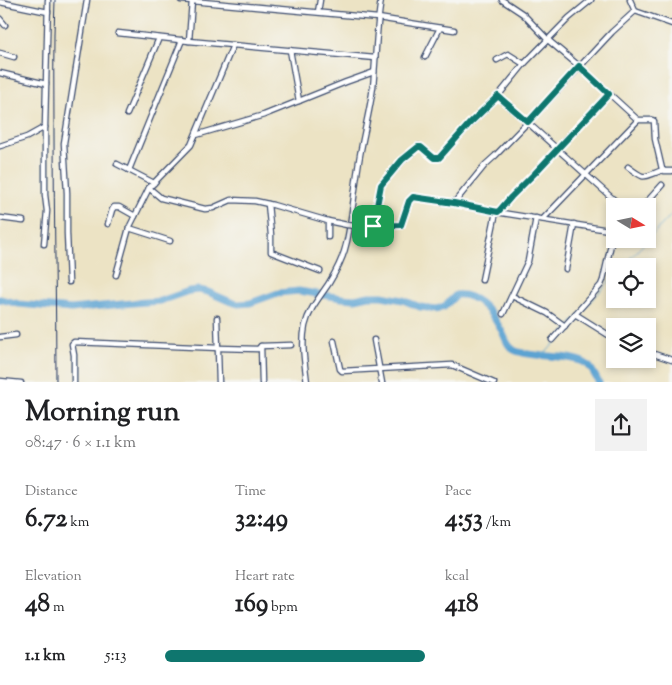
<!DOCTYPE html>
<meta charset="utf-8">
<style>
:root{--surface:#fff;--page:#f2f2f2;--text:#202124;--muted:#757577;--accent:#0f766e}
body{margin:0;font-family:"Sorts Mill Goudy",serif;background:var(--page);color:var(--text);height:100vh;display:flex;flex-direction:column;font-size:19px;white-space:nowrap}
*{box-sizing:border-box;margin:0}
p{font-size:16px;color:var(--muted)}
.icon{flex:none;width:28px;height:28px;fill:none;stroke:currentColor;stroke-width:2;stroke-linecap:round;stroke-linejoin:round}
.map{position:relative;height:382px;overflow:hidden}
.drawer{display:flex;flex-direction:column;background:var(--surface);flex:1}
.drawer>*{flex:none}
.needle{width:32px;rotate:100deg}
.tools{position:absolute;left:606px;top:198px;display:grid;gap:10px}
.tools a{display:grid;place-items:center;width:50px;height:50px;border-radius:0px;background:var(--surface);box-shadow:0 2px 8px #0003;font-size:25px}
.pin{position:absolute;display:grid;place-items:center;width:42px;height:42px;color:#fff;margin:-21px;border-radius:10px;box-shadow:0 2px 8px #0006}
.round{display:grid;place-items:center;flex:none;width:52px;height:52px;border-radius:0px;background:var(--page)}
.summary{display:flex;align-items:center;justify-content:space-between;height:85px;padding:0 25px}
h1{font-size:28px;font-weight:700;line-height:38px}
.figures{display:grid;grid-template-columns:repeat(3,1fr);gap:8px;height:85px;padding:5px 25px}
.figures div{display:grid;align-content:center}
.figures b{font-size:25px;font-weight:700}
.figures small{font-size:14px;font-weight:400}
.figures p{font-size:14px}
ul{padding:0 25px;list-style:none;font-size:16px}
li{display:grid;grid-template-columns:80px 60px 1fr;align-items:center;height:38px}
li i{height:12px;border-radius:6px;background:var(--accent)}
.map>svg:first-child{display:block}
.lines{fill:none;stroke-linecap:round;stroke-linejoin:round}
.stream{stroke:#5ca3d2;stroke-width:1}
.river{stroke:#5ca3d2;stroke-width:7}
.minor-casing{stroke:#3a4a6d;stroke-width:7}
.minor{stroke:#fff;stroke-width:4.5}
.rail{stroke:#1b2f5e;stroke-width:1}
.minor-bridge-casing{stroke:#3a4a6d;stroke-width:7;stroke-linecap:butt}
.minor-bridge{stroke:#fff;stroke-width:4.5}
.route-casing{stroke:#fff;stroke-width:10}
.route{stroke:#0f766e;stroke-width:6}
</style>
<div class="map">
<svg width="672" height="383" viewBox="0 0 672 383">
<rect width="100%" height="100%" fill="#f6f6f2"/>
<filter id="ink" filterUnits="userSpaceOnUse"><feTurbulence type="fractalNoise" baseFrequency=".02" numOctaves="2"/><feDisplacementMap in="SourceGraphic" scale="10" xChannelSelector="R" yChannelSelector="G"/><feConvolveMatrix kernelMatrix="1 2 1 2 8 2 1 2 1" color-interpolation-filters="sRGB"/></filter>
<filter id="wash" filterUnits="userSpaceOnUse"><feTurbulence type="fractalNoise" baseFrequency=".0096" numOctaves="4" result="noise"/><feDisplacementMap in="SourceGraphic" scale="20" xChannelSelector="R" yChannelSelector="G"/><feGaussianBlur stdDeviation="1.12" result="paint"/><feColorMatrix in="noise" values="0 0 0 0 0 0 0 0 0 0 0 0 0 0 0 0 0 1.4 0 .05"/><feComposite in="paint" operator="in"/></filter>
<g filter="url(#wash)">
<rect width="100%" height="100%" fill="#ece3c4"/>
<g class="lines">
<g class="stream">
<path d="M623,266L672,214"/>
<path d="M579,315L615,275"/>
<path d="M544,355L576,318"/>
</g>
<path class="river" d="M0,299L19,304L71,309L133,303L160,301L189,291L199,290L208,292L231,302L238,304L250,303L278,293L299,291L342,298L355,299L369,296H382L403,300L420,307L436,309L444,307L456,295C476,293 491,312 500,328C505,335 506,346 514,350C531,359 577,353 589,366C593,371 596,377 599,383"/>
</g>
</g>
<g filter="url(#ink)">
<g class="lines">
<defs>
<g id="minor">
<path d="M181,0L378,18L454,30"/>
<path d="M502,0L523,14L548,40L579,66L638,120"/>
<path d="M630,0L635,11L672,24"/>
<path d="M0,2L48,12"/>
<path d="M318,12L320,0"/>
<path d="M0,19L5,25"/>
<path d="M118,33L189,41L375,58"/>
<path d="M189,41L192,1"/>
<path d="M290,50L299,101"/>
<path d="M0,53L14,57"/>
<path d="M425,57L440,28"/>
<path d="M497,60L508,54L524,64"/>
<path d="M0,73L46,84"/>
<path d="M498,96L621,206"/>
<path d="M127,114L159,38"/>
<path d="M196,135L264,115L346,82L374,72"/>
<path d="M0,146L27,137L45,127"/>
<path d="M117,164L154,183"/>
<path d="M628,167C647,181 642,177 663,170"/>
<path d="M129,170L182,40"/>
<path d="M149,188L161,198L205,209L213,208L231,200L255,201L273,205L328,221L347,225"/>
<path d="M454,203L485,165L495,156L528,122L612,32L635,11"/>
<path d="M268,204L271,235V252L320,271"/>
<path d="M643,206L662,185"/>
<path d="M498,212L511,197L535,173L609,94"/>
<path d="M0,218L23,221"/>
<path d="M543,219L638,120H652L654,121L655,139L662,169L664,171H672"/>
<path d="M328,221V237"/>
<path d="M108,224L112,210L114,207H119L135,216"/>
<path d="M356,226L401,225L409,201L413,197L454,203L496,212L615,231"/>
<path d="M373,226L381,185L403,160L419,146L421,147L434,158H439L471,123L498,96L524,64L569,18L591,0"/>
<path d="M129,228L170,241"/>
<path d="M44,244L47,211L45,195V127L48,0"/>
<path d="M566,269L574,224"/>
<path d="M116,275L129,228L149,188L191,145L233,45"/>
<path d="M482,280L496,212"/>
<path d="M69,282L67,233V193L64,143L87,0"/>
<path d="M512,296L547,313L565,326"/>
<path d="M503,314L528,261L536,218"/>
<path d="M575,314L615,339"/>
<path d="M217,318L219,383"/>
<path d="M0,337L16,335"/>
<path d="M374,340L382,383"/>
<path d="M552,340L601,285L603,280L614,231"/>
<path d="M334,341L340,369L342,371L452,365L494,383"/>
<path d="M261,346L262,383"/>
<path d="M648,352L672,360"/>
<path d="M0,381L21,383"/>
<path d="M74,383V355L72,344L74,342L219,348L258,349L261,346L291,345"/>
<path d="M307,383C305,364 301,345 305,326C309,309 320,297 329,283C337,270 344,256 347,241C353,213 355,183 360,155C364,132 370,110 373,87C376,58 376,29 381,0"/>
</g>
</defs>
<use href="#minor" class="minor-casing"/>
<use href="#minor" class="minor"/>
<path class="rail" d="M55,0C53,45 54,91 54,136C54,218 56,300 56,383"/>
<defs>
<path id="minor-bridge" d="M347,225L356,226"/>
</defs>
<use href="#minor-bridge" class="minor-bridge-casing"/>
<use href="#minor-bridge" class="minor-bridge"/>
</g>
</g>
<g class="lines" filter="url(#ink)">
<defs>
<path id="route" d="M579,66L609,94L535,173L511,197L498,212L454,203L413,197L409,201L401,225L373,226L381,185L402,160L418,147H421L434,158H439L470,123L498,96L528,122Z"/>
</defs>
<use href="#route" class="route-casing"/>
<use href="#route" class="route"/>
</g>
</svg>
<div class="tools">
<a><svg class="needle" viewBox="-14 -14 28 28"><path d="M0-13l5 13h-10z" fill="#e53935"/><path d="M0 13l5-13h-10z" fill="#757577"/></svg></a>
<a><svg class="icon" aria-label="locate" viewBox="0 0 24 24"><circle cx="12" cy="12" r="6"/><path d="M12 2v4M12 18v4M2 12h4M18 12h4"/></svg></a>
<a><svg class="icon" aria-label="layers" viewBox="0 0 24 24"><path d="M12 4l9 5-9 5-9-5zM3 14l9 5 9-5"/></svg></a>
</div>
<div class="pin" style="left:373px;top:226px;background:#1e9e55"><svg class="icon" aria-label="arrive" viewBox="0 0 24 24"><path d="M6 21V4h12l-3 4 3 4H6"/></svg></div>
</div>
<section class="drawer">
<div class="summary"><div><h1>Morning run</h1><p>08:47 · 6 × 1.1 km</p></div><a class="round"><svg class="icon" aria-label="share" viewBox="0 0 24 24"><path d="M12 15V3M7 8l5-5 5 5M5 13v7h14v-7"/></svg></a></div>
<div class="figures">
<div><p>Distance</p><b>6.72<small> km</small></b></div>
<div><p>Time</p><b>32:49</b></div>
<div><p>Pace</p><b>4:53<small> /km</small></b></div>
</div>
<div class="figures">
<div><p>Elevation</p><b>48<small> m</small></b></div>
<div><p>Heart rate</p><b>169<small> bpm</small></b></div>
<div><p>kcal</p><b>418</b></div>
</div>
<ul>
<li><b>1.1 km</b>5:13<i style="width:54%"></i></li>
</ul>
</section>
